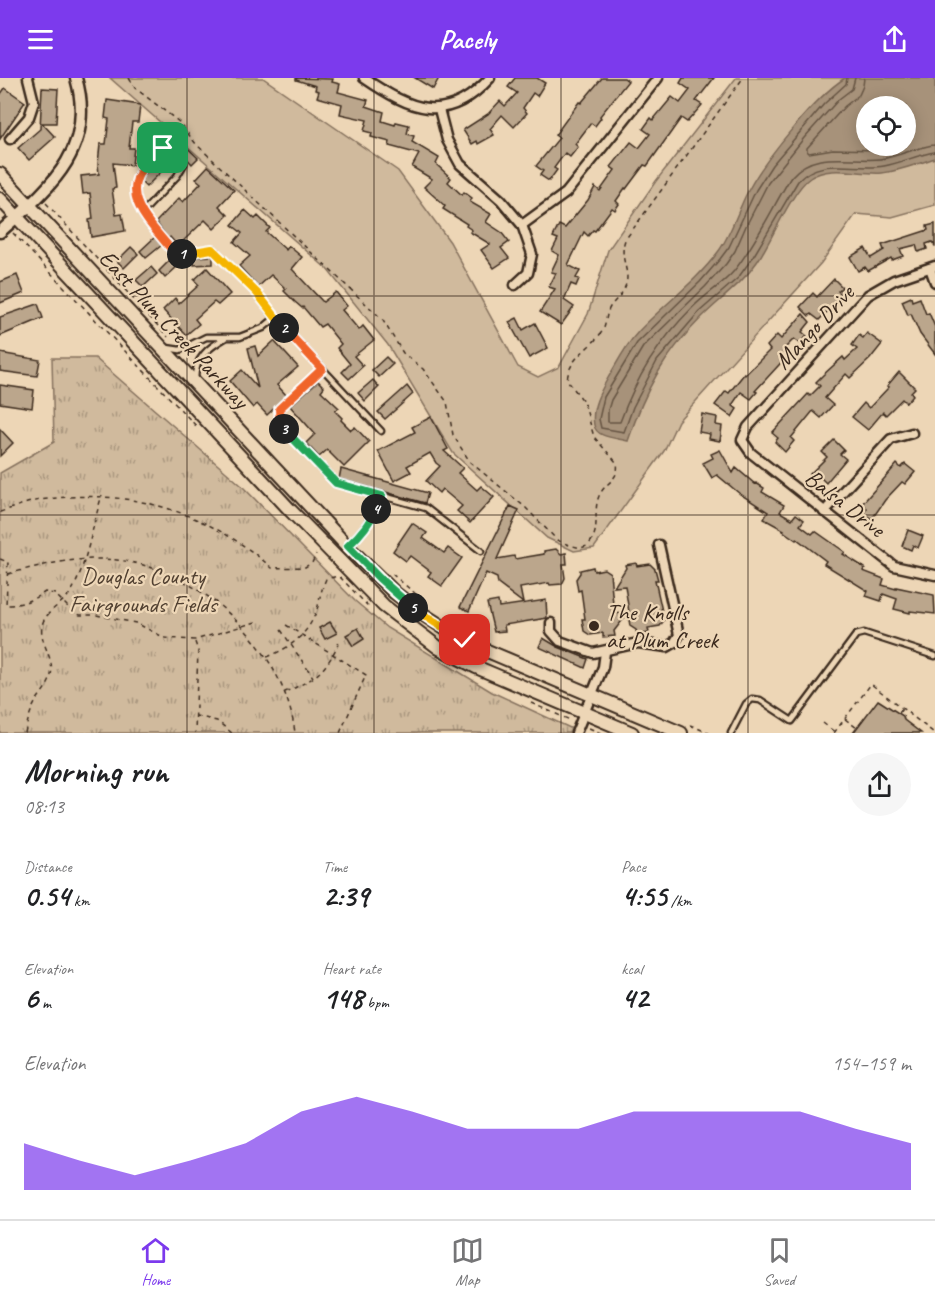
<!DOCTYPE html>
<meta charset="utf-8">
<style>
:root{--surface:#fff;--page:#f6f6f6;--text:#202124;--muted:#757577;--line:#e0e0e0;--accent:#7c3aed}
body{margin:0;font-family:Caveat,sans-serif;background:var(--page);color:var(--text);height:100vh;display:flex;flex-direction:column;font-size:22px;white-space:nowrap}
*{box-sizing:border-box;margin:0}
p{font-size:20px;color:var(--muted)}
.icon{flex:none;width:33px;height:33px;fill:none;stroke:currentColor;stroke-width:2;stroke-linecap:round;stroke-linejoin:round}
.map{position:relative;height:655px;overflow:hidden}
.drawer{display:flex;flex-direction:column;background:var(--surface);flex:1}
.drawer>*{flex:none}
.buttons{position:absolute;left:856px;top:18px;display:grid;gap:12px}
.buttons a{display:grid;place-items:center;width:60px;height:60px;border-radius:50%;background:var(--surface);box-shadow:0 3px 15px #0003;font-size:30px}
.pin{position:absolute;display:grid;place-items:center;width:51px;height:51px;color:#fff;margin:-26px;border-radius:12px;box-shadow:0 3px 9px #0006}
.km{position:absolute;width:30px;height:30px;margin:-15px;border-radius:50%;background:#222;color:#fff;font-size:16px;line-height:30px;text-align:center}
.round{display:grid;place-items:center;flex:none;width:63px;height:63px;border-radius:32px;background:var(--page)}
.summary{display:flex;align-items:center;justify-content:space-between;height:102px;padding:0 24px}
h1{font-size:33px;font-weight:700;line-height:45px}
.figures{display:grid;grid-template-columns:repeat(3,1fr);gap:9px;height:102px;padding:6px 24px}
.figures div{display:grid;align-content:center}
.figures b{font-size:30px;font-weight:700}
.figures small{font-size:16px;font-weight:400}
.figures p{font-size:16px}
.chart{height:168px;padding:12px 24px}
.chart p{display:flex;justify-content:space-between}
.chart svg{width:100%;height:108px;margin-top:6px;fill:var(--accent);opacity:.7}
header{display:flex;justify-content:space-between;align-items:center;height:78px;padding:0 24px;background:var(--accent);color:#fff;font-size:27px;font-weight:700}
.tab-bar{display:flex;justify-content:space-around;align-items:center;height:84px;border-top:2px solid var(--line);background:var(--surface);font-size:16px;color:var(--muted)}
.tab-bar a{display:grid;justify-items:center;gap:3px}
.tab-bar .on{color:var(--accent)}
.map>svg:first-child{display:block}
.grass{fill:#d0ba9d;stroke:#86725e;stroke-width:1.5;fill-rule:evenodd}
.park{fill:url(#park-tufts);stroke:#86725e;stroke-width:1.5}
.water{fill:#a7927a;stroke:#7c6855;stroke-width:1.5;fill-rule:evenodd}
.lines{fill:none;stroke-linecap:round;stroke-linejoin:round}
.shore{stroke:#665443;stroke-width:1.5}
.building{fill:#bba68c;stroke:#3b2a1e;stroke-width:1.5}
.service-casing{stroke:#3b2a1e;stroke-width:9}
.minor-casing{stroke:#3b2a1e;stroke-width:13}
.tertiary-casing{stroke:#3b2a1e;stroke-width:15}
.secondary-casing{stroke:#3b2a1e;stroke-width:16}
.path{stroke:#3b2a1e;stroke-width:1.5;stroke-dasharray:4.5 4.5;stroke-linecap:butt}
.service{stroke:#edd6b6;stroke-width:4.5}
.minor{stroke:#edd6b6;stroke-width:8}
.tertiary{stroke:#edd6b6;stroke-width:10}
.secondary{stroke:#edd6b6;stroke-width:12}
.split-1-casing{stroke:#fff;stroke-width:12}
.split-2-casing{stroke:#fff;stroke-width:12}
.split-3-casing{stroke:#fff;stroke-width:12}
.split-4-casing{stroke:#fff;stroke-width:12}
.split-5-casing{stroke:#fff;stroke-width:12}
.split-6-casing{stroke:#fff;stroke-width:12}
.split-1{stroke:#f0652b;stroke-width:8}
.split-2{stroke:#f5b400;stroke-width:8}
.split-3{stroke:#f0652b;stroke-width:8}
.split-4{stroke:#22a559;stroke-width:8}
.split-5{stroke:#22a559;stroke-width:8}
.split-6{stroke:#f5b400;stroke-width:8}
.grid{fill:none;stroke:#3b2a1e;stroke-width:1.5;stroke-opacity:0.55}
.poi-dot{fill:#3b2a1e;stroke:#edd6b6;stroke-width:2}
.labels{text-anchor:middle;stroke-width:4.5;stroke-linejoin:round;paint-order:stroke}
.street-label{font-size:24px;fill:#3b2a1e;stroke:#edd6b6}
.park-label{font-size:24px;fill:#514031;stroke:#edd6b6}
.poi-label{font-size:24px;fill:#3b2a1e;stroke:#edd6b6;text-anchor:start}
</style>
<header><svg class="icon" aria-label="menu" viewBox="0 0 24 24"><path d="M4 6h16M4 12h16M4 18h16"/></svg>Pacely<svg class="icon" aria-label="share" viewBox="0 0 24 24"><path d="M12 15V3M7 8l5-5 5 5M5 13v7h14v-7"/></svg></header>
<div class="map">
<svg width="935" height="655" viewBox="0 0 935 655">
<defs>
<pattern id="park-tufts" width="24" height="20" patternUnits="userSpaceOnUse" patternTransform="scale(1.5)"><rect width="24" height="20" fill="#d0ba9d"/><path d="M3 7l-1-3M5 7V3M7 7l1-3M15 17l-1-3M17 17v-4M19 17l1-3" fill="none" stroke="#aa977f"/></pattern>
</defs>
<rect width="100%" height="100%" fill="#edd6b6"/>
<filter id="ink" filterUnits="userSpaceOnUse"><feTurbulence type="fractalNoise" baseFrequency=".0167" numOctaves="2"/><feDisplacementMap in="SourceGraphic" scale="12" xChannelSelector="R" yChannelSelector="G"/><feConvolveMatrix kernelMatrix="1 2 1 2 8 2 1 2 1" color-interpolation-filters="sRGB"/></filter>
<g filter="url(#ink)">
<path class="grass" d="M110,0H263L398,93L450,164L518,289L538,299L559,289L588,236L608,172L656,103L736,0H935V127L892,139L856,136L821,185L678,343L664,373L594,470L574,473L547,460L453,375L388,267L327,191ZM867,28H906V68H867Z"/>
<path class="park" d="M52,280H95L241,407L355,523L387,550L492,614L581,655H0V395L54,364Z"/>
<path class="water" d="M845,0H935V80C918,86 900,93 882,95C860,97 830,86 810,100C792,112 771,164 757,184C741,207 721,220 702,239C663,278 645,312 628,363C617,360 596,360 594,347C591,330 600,314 608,300C617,285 625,268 638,254C663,227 695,205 718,174C730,159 738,132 748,113C765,81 815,19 845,0ZM867,28H906V68H867Z"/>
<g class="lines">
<g class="shore">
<path d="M847,0L846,6L824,26L772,87L756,112L729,169L720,181L700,204L637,265L604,319L599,341L601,350L624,354L633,329L657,283L699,234L738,200L753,179L798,103C821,78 854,93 884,88C901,85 920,76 935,74"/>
<path d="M855,0L852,11L839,21L804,60L768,105L746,148L735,173L726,186L705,209L643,269L611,322L608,332V344H620C637,298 658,264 693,229C706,216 722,207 734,193C757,164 772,130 791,99C815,71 849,84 880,81C898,79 919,68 935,67"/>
<path d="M864,0L863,8L859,17L845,28L807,70V73L809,75L833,71L880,72L900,68"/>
</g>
</g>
<g class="building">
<path d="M296,0L333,1L332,4L340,6L338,14L368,22L366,28L384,34L382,43L395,47L396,44L409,47L407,56L414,58L412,64L439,80L436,86L451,100L448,104L462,117L464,114L472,120L470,124L491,136L486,144L501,154L509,164L501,170L509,180L494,190L481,172L490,166L470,154L472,152L466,148L467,146L443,131L445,128L424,109L432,101L412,89L419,76L389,68L390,64L371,59L372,55L364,53L367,42L340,36L342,26L317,19L319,13L315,12L316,8L296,2Z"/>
<path d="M415,0H439L433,11Z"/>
<path d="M515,0H537L545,5L537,18L533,15L523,30L527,35L514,49L502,37L490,51L494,57L478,66L477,63L472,66L463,52L488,36L500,23L505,28L517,15L508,9Z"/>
<path d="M602,0H624L628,3L600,38L601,40L595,48L591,45L575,66L578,69L570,79L565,75L554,90L557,92L549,103L540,97L543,93L536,88L559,60L555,57L579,24L581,25Z"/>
<path d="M683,0H714L696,23L702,27L687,44L681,40L647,88L644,87L626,111L625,110L616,123L619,126L615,132L612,130L595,153L593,152L588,158L584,154L568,187L580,193L576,200L579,201L576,208L571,206L564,222L574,229L561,247L540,234L555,211L549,209L556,195L551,194L559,177L552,173L558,161L553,159L559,147L565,150L588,122L595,109L600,113L615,92L611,89L631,64L639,70L650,56L643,51L651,40L653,42L672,19L680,25L690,12L680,5Z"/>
<path d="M5,10L25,24L0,61V17Z"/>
<path d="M42,10L58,11L56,45H42L55,59L29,82L18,70L40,51Z"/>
<path d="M107,22L140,27L138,44H132L129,70H134L132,87L113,85L116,110L112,111L116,137L122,136L125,153L91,159L89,142L93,141L90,115L83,116L81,98L99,96L98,86L100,66H106L109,41L105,40Z"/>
<path d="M171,54L198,80L192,86L181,74L172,69L173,68L165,60Z"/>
<path d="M165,76L174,81L146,109L141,104L143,98Z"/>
<path d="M208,88L234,112L219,128L228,137L214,151L205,142L178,168L170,159L168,161L156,144L179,120L183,124L201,105L196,101Z"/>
<path d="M245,132L255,141L258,138L270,150L266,154L286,172L289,168L302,179L292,191L323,224L336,214L347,228L342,232L359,252L363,248L374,262L354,278L363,288L349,301L342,294L350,286L337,270L341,266L325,246L320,249L303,229L302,230L295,224L284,213L286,211L271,197L258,209L239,188L250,178L234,164L242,155L232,147Z"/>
<path d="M935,146V168L932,164L926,166L927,171L918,174L916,167L900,171L903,178L892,182L891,180L868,193L865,189L858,193L850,179L865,170L871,180L884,172L882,167L928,152L927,148Z"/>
<path d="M155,159L162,167L146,180L140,173Z"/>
<path d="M131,169L138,176L124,190L117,183Z"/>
<path d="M213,178V186L194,187V179Z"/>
<path d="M172,180L179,187L165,200L159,193Z"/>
<path d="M151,189L157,196L143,209L136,202Z"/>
<path d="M207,190L230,216L218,227L214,224L195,241L199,246L186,257L163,232L175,220L179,225L199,207L194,202Z"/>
<path d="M17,197L24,215L0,225V204Z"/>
<path d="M834,201L842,209L838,213L843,218L819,242L811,236L809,238L800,229L813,215L817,219Z"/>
<path d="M911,219L912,223L920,220L926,236L929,235L935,249V276L920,256L911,236L908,237L902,223Z"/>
<path d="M38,226L43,240L0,258V239Z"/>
<path d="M803,236L810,244L802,254L807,258L800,265L794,261L784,271L789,276L755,313L757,314L751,321L741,314L732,327L737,331L732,339L715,327L726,313L729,315L744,296L745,297L770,272L767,268L777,257L781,261Z"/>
<path d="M517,240L523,252L535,245L548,270L529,280L509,244Z"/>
<path d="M867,255L882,266L870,281L850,300L846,296L825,320L833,327L821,340L813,333L791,360L794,363L785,374L775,364L778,360L772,355L808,316L810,318L820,308L816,304L823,297L843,279L845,282L857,271L852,267L859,257L863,260Z"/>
<path d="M274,263L298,289L277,307L287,318L267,337L257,326L253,330L230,303L242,292L258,310L248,270L255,268L258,278Z"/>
<path d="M0,275L40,282L37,298L0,293Z"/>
<path d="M386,279L393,286L379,299L372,292Z"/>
<path d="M899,294L915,310L911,314L913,317L906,325L902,321L886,337L883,334L868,352L852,339L864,325L869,330L889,309L887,308Z"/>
<path d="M373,302L379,309L365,323L358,315Z"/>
<path d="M318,303L324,309L321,313L339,330L335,333L342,340L341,342L351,352L355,349L369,364L344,389L327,372L319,379L306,365L315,356L290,328Z"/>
<path d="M0,307L34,312L32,330L0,325Z"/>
<path d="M407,308L413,316L385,341L378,334Z"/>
<path d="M702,336L717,339L716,347L722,348L720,363L709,361L710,356L699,354Z"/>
<path d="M431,339L448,371L444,373L463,390L458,395L477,412L481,408L494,419L470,445L457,433L462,428L442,411L439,415L426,403L440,388L436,385L430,375L407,388L411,394L394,403L378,373L415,354L412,349Z"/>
<path d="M0,351L13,365L0,378Z"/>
<path d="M834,362L844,372L840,376L846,381L826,405L820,399L816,403L809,397L827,379L822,374Z"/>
<path d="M720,372L733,395L736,390L755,406L756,405L764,410L762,414L784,427L780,434L792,441L796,436L804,442L800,447L812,456L815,453L845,474L843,476L865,490L863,493L884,501L882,507L896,511V509L934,517L935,536L910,533V535L894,531L897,521L883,516L881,523L866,518L868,513L824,486L826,483L797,461L796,462L783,453L784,452L764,441L768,434L740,416L717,397L712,400L703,385L713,380L711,376Z"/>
<path d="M897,386L901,390L905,386L915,394L905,406L902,404L885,422L872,441L863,435L867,430L862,426Z"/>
<path d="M341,391L428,415L425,425L339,401Z"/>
<path d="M510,428L519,432L497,481L514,478L515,481L544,476V473L556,471L561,476L566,475L567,486H563L565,500L562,506L550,507L549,505L520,510L523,525L498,506L497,500L486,495L469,533L460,529Z"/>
<path d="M412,445L427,455L423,460L444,475L448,470L462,480L442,508L428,498L431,494L410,478L406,483L393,473Z"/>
<path d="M908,452L923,458L918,470L913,467L911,472L902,468Z"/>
<path d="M636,485L637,488L650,486L655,491L658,502H655L664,542L660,548L648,550L649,555L637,557L636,552L630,548L628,535L614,553L615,558L603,559V555L590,557L584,553L582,541H585L581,512L578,513L576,501L580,495V492L593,489L594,493L604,491L610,495L614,536L629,534L625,508L614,509L626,490L625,487Z"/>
<path d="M546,522L547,540L504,547L505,553L494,554L487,525L498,523L499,529Z"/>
<path d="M330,544L337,555L325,561L319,550Z"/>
<path d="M358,550L364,561L353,568L346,557Z"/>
<path d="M543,560L558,569L588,581L585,590L539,569Z"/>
<path d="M878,622L903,638L904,642L921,655H853Z"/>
</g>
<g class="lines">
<defs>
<g id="service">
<path d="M142,135L177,98L184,86L178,78L163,70C137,90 125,111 146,141L176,177L212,171L257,215L275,240L381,353"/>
<path d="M167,270L180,272L206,259H240L263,250L275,240"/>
<path d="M323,291L279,331L280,346L336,405L426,430L481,473"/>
<path d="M195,301C195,280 208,270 225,260"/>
<path d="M348,467C364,454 374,437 382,418"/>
<path d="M731,655L746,626L752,621L760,622L792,643L856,557L864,555L935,578"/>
</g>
<g id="minor">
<path d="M364,0C411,32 446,48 490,0"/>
<path d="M439,31L447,62L460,86L501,122L522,147L532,176L528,195L515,207"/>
<path d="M10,61L29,39L34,24L28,0"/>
<path d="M522,147L566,115L658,0"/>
<path d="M935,188L894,202L868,217L748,349L742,362L751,375L894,488L935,497"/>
<path d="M930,190L935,204"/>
<path d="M824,434L891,361L912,355"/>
<path d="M551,545V553L560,563L593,575L638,565L667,569L674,565L679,557L659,467"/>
<path d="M576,655L603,589L605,574"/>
</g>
<path id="tertiary" d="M0,154C49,110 97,72 76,0"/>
<g id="secondary">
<path d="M0,96L347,468L395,515L424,537L449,553L485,572L681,655"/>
<path d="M0,121L291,433L384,528L439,570L476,589L632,655"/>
</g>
</defs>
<use href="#service" class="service-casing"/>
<use href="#minor" class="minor-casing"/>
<use href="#tertiary" class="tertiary-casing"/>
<use href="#secondary" class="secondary-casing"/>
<g class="path">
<path d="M129,0L135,10L179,44L196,66L382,241L403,275L423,291L447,324L453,357L470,384L525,429L557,462L569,467L581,470L587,468C602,454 592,435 599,418C605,404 620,402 617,385L594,359L584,324L567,302C570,278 588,273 601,255C607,248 605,237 610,229C614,223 621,218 624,211C633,194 618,182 625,162L743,0"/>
<path d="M46,125L168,259"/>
<path d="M13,155L198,350"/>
<path d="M0,434C13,430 27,424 40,422C127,409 206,432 272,490L305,489L312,485L316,476"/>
<path d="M0,481L8,484L6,527C22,527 32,522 45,514L55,516L72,533L80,537H96L136,545L165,560L195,562L256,544"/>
<path d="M8,496C48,485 88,476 130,484C209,499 285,574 295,655"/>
<path d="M392,496L423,522"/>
<path d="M340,499L368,528"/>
<path d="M286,547L366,597L340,655"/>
<path d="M281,552L313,599"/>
<path d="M195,564L198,573L195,655"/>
<path d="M267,579C292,569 310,555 318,528C320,518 322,510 326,501L338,498"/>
<path d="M285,614C318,600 326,593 341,560"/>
<path d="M531,625L570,642"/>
<path d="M899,635L902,631"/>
<path d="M196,638L217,643L232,655"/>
<path d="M845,641L857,650"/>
<path d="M823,645L836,655"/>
<path d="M690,647L709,655"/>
<path d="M589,650L601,655"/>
<path d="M25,655C27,645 30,634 35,625C40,616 50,607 51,597C55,580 39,565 42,548C44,534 63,526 71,514C86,490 93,445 102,417"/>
<path d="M834,655L871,606L934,655"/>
</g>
<use href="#service" class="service"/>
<use href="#minor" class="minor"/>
<use href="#tertiary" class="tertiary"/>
<use href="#secondary" class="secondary"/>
</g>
</g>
<g class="lines" filter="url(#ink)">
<defs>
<path id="split-1" d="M163,70C109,110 144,138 176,177L182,176"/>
<path id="split-2" d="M182,176L212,171L257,215L284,250"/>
<path id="split-3" d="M284,250L322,291L279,331L280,346L284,351"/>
<path id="split-4" d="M284,351L336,405L382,418L376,431"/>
<path id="split-5" d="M376,431C370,445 359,458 348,468L379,500L413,530"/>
<path id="split-6" d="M413,530L434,544L465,562"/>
</defs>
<use href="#split-1" class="split-1-casing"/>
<use href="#split-2" class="split-2-casing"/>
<use href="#split-3" class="split-3-casing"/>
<use href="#split-4" class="split-4-casing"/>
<use href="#split-5" class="split-5-casing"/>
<use href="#split-6" class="split-6-casing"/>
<use href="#split-1" class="split-1"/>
<use href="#split-2" class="split-2"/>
<use href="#split-3" class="split-3"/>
<use href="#split-4" class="split-4"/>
<use href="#split-5" class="split-5"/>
<use href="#split-6" class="split-6"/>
</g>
<path class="grid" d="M187,0V655M374,0V655M561,0V655M748,0V655M0,218H935M0,437H935"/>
<circle class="poi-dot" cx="594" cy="548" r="6"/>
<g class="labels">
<g class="street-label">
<text transform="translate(814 249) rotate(-47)" y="8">Mango Drive</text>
<text transform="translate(174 251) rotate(47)" y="8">East Plum Creek Parkway</text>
<text transform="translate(845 425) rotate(38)" y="8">Balsa Drive</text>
</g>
<g class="park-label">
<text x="143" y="506">Douglas County<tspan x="143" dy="28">Fairgrounds Fields</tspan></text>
</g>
<g class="poi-label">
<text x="606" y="542">The Knolls<tspan x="606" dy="28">at Plum Creek</tspan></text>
</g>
</g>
</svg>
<div class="buttons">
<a><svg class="icon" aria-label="locate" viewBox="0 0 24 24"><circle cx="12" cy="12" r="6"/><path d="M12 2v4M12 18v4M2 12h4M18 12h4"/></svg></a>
</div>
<div class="pin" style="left:163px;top:70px;background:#1e9e55"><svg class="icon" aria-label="arrive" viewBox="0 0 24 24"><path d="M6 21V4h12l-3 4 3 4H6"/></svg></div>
<div class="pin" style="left:465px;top:562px;background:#d93025"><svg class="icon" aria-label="check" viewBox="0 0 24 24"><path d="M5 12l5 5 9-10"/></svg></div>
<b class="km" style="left:182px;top:176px">1</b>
<b class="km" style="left:284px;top:250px">2</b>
<b class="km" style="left:284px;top:351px">3</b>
<b class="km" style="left:376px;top:431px">4</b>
<b class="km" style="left:413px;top:530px">5</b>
</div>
<section class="drawer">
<div class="summary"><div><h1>Morning run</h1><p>08:13</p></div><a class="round"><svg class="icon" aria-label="share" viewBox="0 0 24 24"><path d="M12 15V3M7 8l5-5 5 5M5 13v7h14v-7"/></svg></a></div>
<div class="figures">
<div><p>Distance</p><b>0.54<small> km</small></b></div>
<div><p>Time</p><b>2:39</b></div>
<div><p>Pace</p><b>4:55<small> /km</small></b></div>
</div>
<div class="figures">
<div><p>Elevation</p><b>6<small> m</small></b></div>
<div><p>Heart rate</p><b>148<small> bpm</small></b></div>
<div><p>kcal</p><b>42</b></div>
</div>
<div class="chart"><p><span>Elevation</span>154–159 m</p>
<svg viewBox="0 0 160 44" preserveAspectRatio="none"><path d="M0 44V25L10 32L20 38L30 32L40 25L50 12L60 6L70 12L80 19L90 19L100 19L110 12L120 12L130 12L140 12L150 19L160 25V44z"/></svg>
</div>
</section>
<nav class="tab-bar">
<a class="on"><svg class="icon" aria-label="home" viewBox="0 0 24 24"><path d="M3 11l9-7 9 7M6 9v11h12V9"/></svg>Home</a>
<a><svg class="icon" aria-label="map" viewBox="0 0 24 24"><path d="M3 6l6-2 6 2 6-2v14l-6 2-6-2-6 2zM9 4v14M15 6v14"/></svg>Map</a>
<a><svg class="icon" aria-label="saved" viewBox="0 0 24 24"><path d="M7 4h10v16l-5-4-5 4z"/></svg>Saved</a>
</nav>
